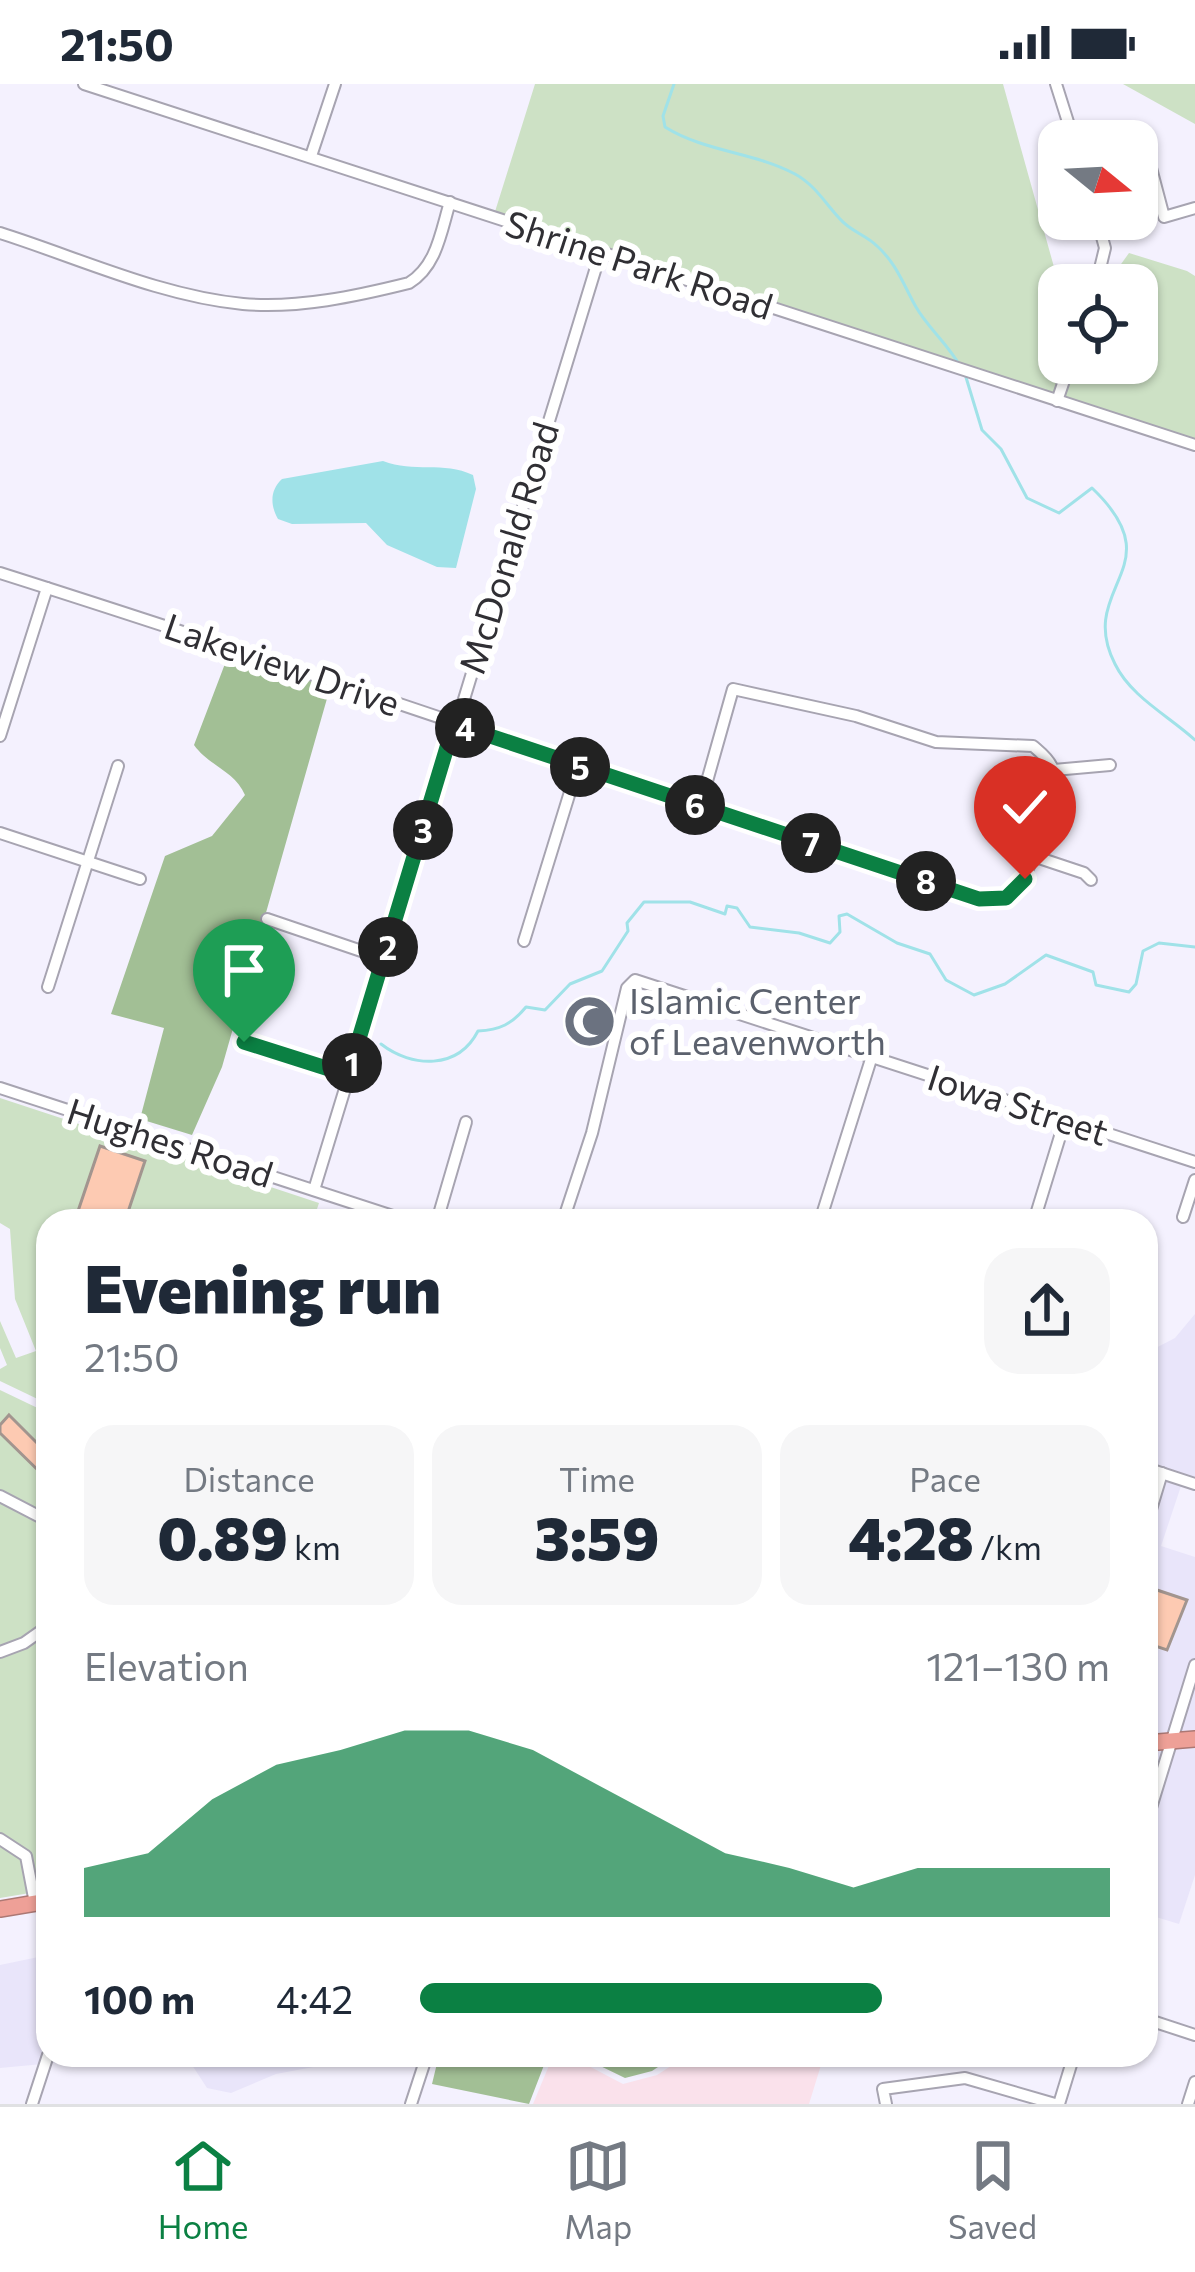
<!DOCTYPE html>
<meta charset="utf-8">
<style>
:root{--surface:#fff;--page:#f6f6f7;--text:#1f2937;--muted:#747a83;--line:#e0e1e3;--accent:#0b8043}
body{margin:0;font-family:Commissioner,sans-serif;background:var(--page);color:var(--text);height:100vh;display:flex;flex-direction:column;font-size:45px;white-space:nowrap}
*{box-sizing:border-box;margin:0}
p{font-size:39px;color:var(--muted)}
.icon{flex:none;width:66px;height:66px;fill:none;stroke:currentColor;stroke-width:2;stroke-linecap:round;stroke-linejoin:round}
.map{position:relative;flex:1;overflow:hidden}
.details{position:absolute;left:36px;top:1125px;width:1122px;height:858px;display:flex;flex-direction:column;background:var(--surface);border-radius:36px;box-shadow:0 3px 9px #0004}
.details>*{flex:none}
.needle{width:78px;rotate:108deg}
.controls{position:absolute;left:1038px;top:36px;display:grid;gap:24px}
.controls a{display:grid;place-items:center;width:120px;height:120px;border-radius:24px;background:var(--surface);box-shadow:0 3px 9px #0004;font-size:60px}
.pin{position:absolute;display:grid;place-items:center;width:102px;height:102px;color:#fff;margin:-123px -51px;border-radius:50% 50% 50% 0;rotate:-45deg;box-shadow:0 0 12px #0007}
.pin .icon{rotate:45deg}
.km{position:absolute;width:60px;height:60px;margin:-30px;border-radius:50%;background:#222;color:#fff;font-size:33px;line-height:60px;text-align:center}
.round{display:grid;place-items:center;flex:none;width:126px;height:126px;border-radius:36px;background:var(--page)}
.headline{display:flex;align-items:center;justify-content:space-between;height:204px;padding:0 48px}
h1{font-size:66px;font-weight:800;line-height:90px}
.metrics{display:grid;grid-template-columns:repeat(3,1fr);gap:18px;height:204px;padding:12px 48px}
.metrics div{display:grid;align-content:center;border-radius:30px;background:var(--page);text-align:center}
.metrics b{font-size:60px;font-weight:800}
.metrics small{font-size:33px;font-weight:400}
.metrics p{font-size:33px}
.chart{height:336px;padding:24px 48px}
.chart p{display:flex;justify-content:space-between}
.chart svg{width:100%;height:216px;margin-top:12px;fill:var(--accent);opacity:.7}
ul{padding:0 48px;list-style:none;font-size:39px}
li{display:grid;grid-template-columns:192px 144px 1fr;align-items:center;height:90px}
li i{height:30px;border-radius:15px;background:var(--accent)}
.status{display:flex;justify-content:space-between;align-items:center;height:84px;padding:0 60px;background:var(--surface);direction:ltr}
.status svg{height:33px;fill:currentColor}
.tabs{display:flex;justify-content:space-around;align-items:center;height:168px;border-top:3px solid var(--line);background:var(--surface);font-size:33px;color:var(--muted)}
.tabs a{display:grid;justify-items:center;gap:6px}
.tabs .active{color:var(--accent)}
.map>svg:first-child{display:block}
.built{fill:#e9e5fa}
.industrial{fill:#fae1eb}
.green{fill:#cde1c5}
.forest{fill:#a2bf95}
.water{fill:#a0e2e8}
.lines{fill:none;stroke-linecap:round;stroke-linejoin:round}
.stream{stroke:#a0e2e8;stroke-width:3}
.building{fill:#fdcab2;stroke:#a2958f;stroke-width:3}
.minor-casing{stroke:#a7a4b1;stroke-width:14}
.highway-casing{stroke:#ac7874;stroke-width:18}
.minor{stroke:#fff;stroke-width:10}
.highway{stroke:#eea097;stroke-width:15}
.route-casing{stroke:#fff;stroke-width:24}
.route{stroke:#0b8043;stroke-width:15}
.labels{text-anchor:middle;stroke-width:12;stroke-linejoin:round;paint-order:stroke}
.street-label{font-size:36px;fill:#302f34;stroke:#fff}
.worship-label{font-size:36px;fill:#5b616d;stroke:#fff;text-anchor:start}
</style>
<div class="status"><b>21:50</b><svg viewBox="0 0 49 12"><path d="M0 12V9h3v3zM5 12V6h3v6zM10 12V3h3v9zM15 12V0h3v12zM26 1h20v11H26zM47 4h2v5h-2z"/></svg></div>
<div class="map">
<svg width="1195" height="2020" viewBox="0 0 1195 2020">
<rect width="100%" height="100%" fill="#f4f1fe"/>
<g class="built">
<path d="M1195,1230V1400L1183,1396L1161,1462L1195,1473V1791L1179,1840L1146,1830V1269L1175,1254Z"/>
<path d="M48,1871V1971H139L0,1984V1881Z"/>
<path d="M142,1971H427L424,1980L324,1981L276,1990L231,2009L207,2004L192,1981Z"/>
</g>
<path class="industrial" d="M688,1971H813L821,1981L809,2020H533L550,1979H583L623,2000L657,1991Z"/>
<g class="green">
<path d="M535,0H1003L1059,201V279H1137V201H1106L1129,169L1187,187L1195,192V361L493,134Z"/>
<path d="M1123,0H1195V40Z"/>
<path d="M0,1014L319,1119L313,1137H125L145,1077L100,1062L75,1135L78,1137H48V1320L0,1297V1285L7,1281L0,1264V1237L16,1274L36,1267L15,1215L10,1145L0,1139Z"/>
<path d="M0,1306L48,1329V1370L9,1332L0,1341Z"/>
<path d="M0,1349L48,1396V1806L0,1814Z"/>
</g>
<g class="forest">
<path d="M231,564L332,597L222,983L192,1051L140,1035L164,944L111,930L165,772L212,752L245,711C235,687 209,682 194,661Z"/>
<path d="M439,1971H676L652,1987L625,1994L588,1976H546L529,2020L432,2000Z"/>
</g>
<path class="water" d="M383,377C414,389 443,377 473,391L476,405L456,484L437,483L387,461L366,439L292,440L278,435C270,421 270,406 282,395Z"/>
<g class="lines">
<g class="stream">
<path d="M674,0L663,32L665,43C705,68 754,68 795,90C815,101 825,119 840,135C850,147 866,151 877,162C897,180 904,202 916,223C928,244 948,260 960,282"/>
<path d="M965,290L982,346L1001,365L1027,414L1059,429L1092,404C1176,484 1075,502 1115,580C1131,613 1169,632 1195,656"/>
<path d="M381,960C412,984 458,986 478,947C500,946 512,940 526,923L545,926L570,900L602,887L628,847L627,839L644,818H690L725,830L727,822L737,824L750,843L799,849L830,859L840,848L839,832L847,830L897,859L930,870L946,896L974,911L1005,900L1046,871L1093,888L1096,901L1129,908L1136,900L1143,867L1159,859L1195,863"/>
</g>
</g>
<g class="building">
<path d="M100,1062L145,1077L125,1137L75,1136Z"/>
<path d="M9,1331L48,1370V1396L0,1349V1341Z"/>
<path d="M1154,1505L1187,1516L1167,1566L1146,1559V1530Z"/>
</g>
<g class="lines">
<defs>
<g id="minor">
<path d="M84,0L1195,361"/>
<path d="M1056,0L1074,57"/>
<path d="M1075,57L1119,50L1127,57"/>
<path d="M1137,68L1151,84L1164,133L1195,124"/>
<path d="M311,72L335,0"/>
<path d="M0,149C79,174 160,212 243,220C297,225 357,212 409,199C437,182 441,147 450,118"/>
<path d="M1096,201L1105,164L1097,135"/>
<path d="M1057,317L1070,279"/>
<path d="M0,489C328,593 653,707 979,815H1006C1028,799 1064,710 1052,683C1048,674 1040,668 1033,662L936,658L856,632L733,605L700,722"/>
<path d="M0,652L47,504"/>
<path d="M1054,686L1110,681"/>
<path d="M0,749L140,795"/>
<path d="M1033,772L1084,789L1091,796"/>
<path d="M267,835L385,875"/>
<path d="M524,857L578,682"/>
<path d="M48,903L118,682"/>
<path d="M244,958L348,991"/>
<path d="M0,1004L408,1137"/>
<path d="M314,1106L601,167"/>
<path d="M1183,1133L1195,1096"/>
<path d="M437,1137L466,1038"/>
<path d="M563,1137L592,1049L627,904L635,896L1195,1078"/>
<path d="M820,1137L872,972"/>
<path d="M1034,1137L1065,1036"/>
<path d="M1146,1239L1150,1255L1146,1269"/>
<path d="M1146,1384L1195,1400"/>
<path d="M0,1412L48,1437"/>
<path d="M1146,1442L1162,1389"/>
<path d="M0,1568L24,1559L48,1542"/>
<path d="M1146,1740L1195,1581"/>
<path d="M0,1755L26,1772L35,1819"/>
<path d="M1146,1935L1195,1951"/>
<path d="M32,2020L48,1971"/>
<path d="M411,2020L427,1971"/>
<path d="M886,2020L883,2005L965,1994L1055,2020"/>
<path d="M1059,2020L1074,1971"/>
<path d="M1188,2020L1195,1998"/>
</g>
<g id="highway">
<path d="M1146,1659L1195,1655"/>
<path d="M0,1825L48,1817"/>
</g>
</defs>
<use href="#minor" class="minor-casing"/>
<use href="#highway" class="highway-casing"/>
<use href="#minor" class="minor"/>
<use href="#highway" class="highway"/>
</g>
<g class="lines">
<defs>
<path id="route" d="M244,958L348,991L454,640L979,815L1006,814L1025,795"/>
</defs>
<use href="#route" class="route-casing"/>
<use href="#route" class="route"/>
</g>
<defs>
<symbol id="mosque-disc" viewBox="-11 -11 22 22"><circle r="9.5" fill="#6b7280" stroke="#fff"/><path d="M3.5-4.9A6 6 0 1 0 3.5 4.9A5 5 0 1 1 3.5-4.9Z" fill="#fff"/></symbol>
</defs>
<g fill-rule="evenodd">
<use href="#mosque-disc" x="560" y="908" width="59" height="59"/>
</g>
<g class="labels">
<g class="street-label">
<text transform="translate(639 181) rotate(18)" y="13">Shrine Park Road</text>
<text transform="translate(509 464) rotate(-73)" y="13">McDonald Road</text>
<text transform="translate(282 581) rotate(19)" y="13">Lakeview Drive</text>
<text transform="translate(1018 1021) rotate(18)" y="13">Iowa Street</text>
<text transform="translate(170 1059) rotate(18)" y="13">Hughes Road</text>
</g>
<g class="worship-label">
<text x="629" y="930">Islamic Center<tspan x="629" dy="41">of Leavenworth</tspan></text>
</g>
</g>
</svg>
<div class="controls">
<a><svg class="needle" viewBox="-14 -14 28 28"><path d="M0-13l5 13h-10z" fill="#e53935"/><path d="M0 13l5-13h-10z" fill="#747a83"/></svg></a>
<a><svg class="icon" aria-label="locate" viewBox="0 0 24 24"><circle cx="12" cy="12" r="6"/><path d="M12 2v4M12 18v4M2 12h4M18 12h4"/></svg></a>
</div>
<div class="pin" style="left:244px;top:958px;background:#1e9e55"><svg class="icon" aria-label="arrive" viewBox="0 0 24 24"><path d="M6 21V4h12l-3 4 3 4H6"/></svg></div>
<div class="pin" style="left:1025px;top:795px;background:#d93025"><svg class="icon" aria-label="check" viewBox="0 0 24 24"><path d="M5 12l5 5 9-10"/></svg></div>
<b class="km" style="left:352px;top:979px">1</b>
<b class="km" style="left:388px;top:863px">2</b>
<b class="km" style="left:423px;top:746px">3</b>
<b class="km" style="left:465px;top:644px">4</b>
<b class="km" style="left:580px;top:683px">5</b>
<b class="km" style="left:695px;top:721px">6</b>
<b class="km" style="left:811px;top:759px">7</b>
<b class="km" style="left:926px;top:797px">8</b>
<section class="details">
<div class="headline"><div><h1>Evening run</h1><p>21:50</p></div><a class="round"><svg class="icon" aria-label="share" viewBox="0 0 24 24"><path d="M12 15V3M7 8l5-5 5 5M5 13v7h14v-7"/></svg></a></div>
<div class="metrics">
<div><p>Distance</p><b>0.89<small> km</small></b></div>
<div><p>Time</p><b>3:59</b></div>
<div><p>Pace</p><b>4:28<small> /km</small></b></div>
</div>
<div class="chart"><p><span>Elevation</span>121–130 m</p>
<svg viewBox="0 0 160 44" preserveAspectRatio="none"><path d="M0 44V34L10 31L20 20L30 13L40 10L50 6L60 6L70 10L80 17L90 24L100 31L110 34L120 38L130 34L140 34L150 34L160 34V44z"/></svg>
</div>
<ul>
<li><b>100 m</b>4:42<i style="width:67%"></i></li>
</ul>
</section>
</div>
<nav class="tabs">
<a class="active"><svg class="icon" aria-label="home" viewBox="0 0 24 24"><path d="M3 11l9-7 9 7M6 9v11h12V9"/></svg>Home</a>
<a><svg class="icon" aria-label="map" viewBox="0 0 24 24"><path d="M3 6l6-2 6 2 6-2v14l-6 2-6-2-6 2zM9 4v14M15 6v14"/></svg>Map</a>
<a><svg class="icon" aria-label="saved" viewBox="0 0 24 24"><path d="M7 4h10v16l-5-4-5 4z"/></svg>Saved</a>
</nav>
